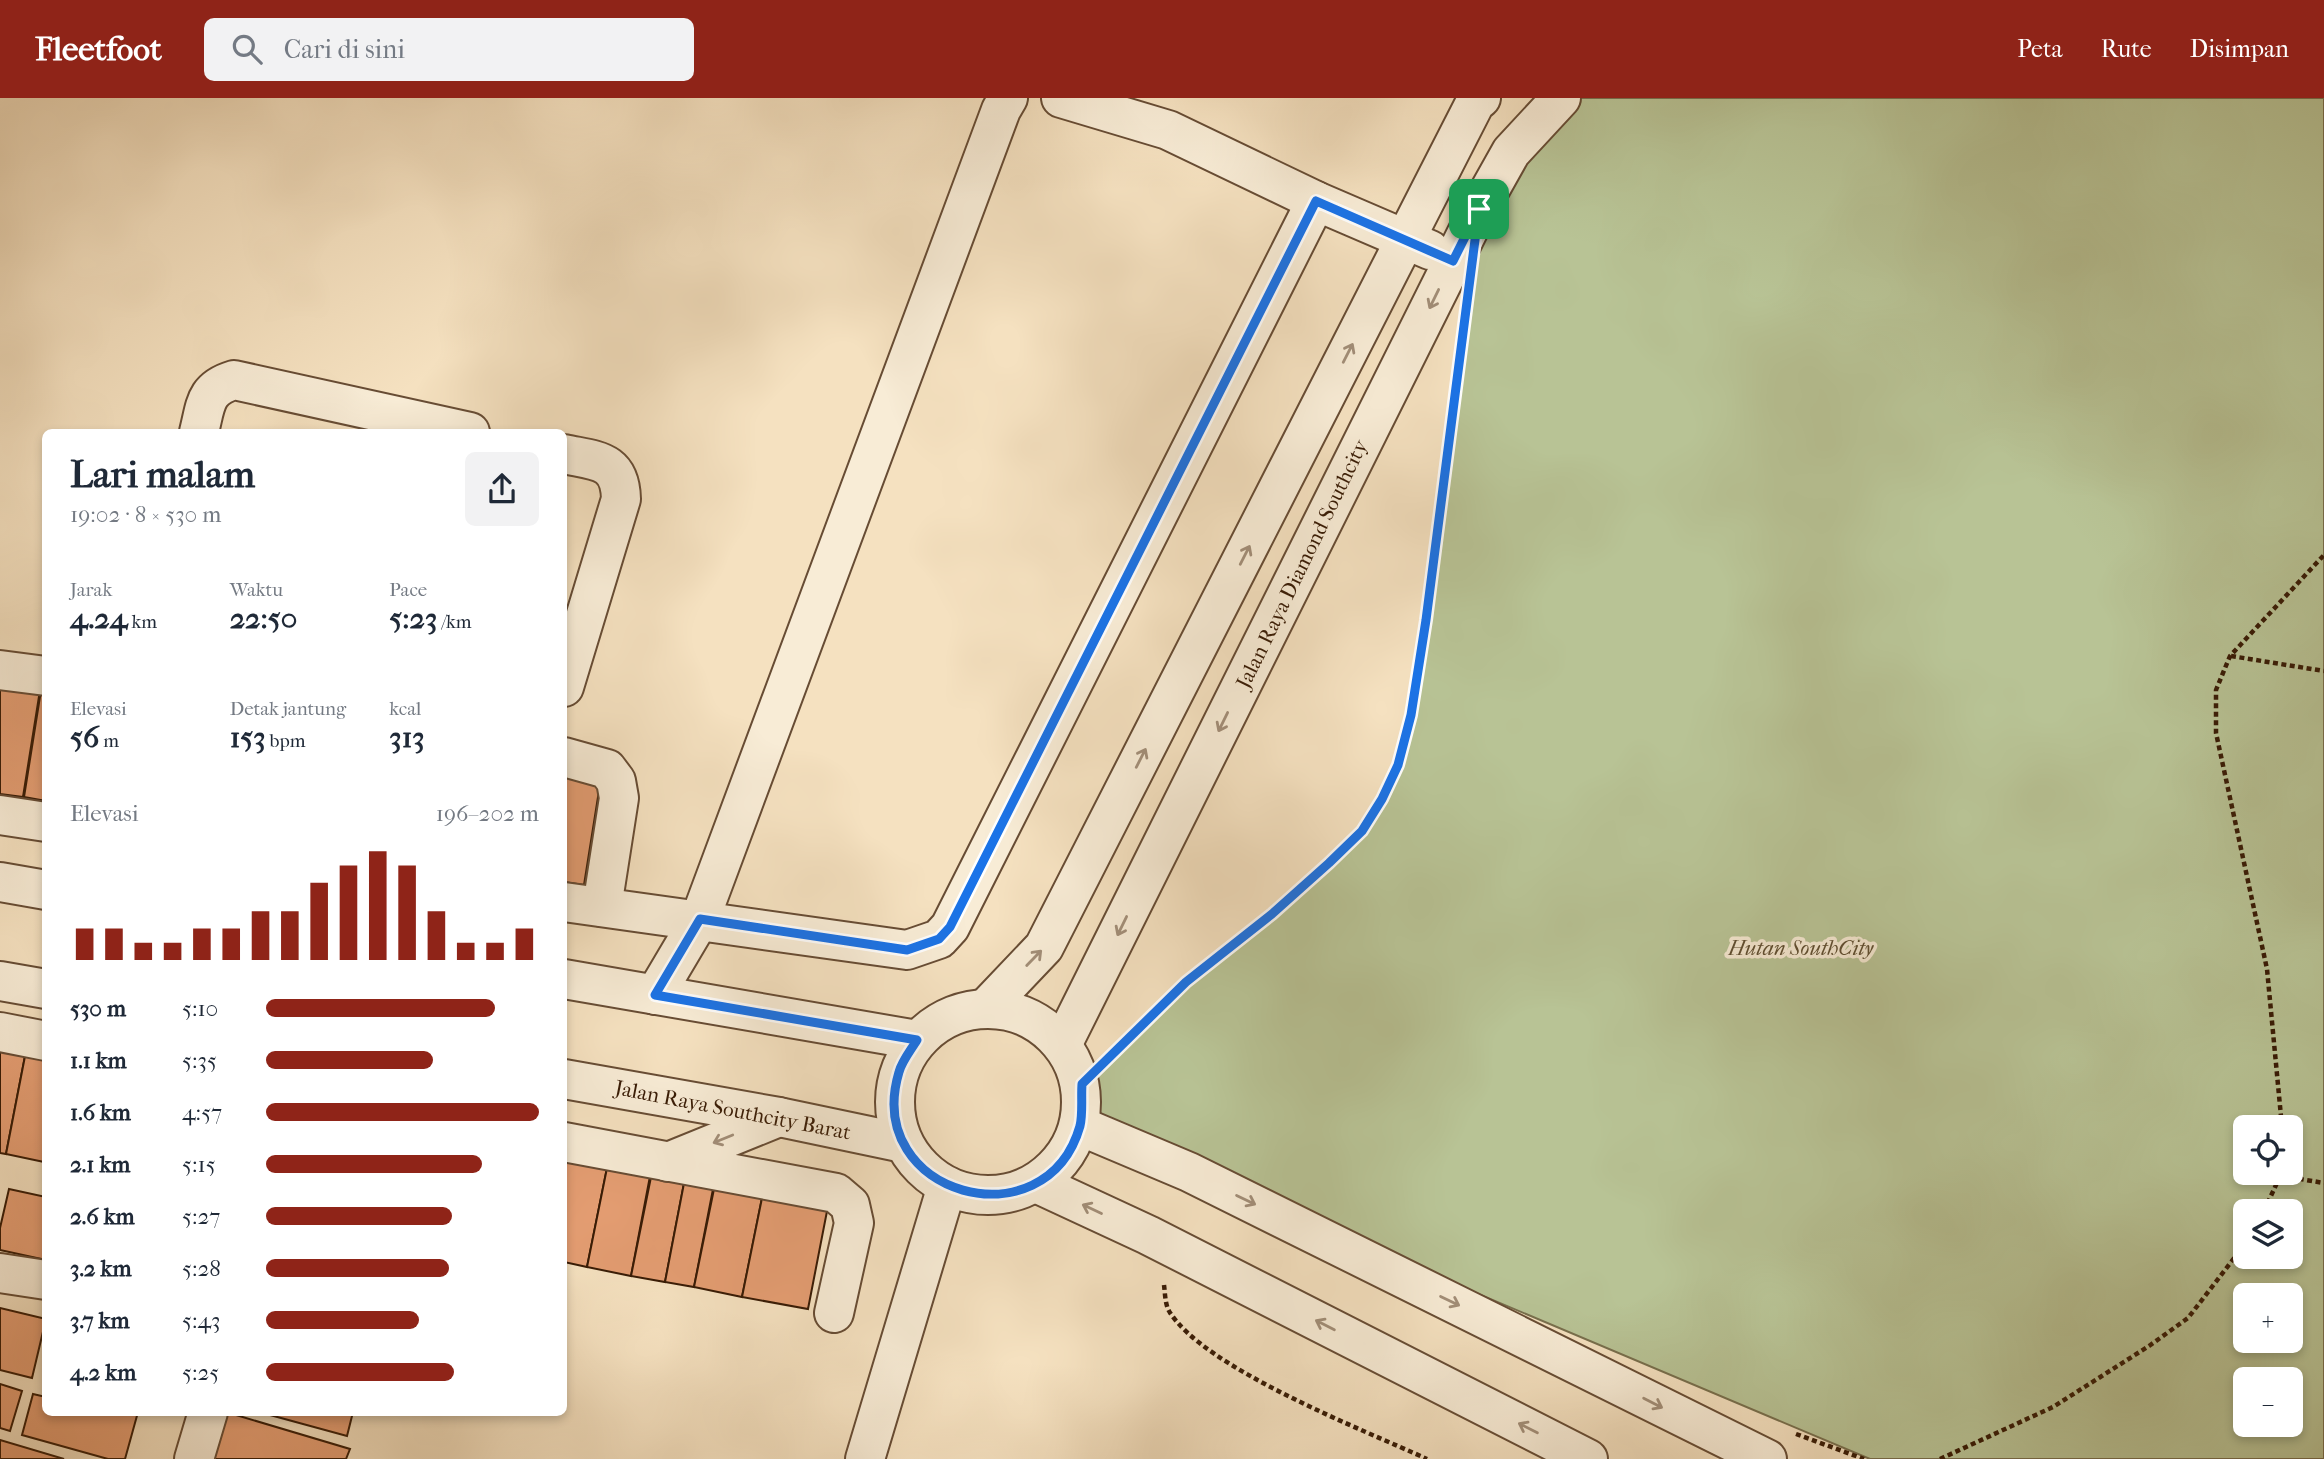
<!DOCTYPE html>
<html lang="id">
<meta charset="utf-8">
<style>
:root{--surface:#fff;--page:#f2f2f3;--text:#1f2937;--muted:#747a83;--accent:#8f2418}
body{margin:0;font-family:"IM FELL French Canon",serif;background:var(--page);color:var(--text);height:100vh;display:flex;flex-direction:column;font-size:26px;white-space:nowrap}
*{box-sizing:border-box;margin:0}
p{font-size:23px;color:var(--muted)}
.icon{flex:none;width:38px;height:38px;fill:none;stroke:currentColor;stroke-width:2;stroke-linecap:round;stroke-linejoin:round}
.map{position:relative;flex:1;overflow:hidden}
.sheet{position:absolute;left:42px;top:331px;width:525px;height:987px;display:flex;flex-direction:column;background:var(--surface);border-radius:10px;box-shadow:0 4px 10px #0003}
.sheet>*{flex:none}
.buttons{position:absolute;left:2233px;top:1017px;display:grid;gap:14px}
.buttons a{display:grid;place-items:center;width:70px;height:70px;border-radius:10px;background:var(--surface);box-shadow:0 4px 10px #0003;font-size:35px}
.pin{position:absolute;display:grid;place-items:center;width:60px;height:60px;color:#fff;margin:-30px;border-radius:14px;box-shadow:0 4px 10px #0006}
.round{display:grid;place-items:center;flex:none;width:74px;height:74px;border-radius:10px;background:var(--page)}
.head{display:flex;align-items:center;justify-content:space-between;height:119px;padding:0 28px}
h1{font-size:38px;font-weight:700;line-height:52px}
.stats{display:grid;grid-template-columns:repeat(3,1fr);gap:10px;height:119px;padding:7px 28px}
.stats div{display:grid;align-content:center}
.stats b{font-size:30px;font-weight:700}
.stats small{font-size:19px;font-weight:400}
.stats p{font-size:19px}
.chart{height:196px;padding:14px 28px}
.chart p{display:flex;justify-content:space-between}
.chart svg{width:100%;height:126px;margin-top:7px;stroke:var(--accent);stroke-width:6}
ul{padding:0 28px;list-style:none;font-size:23px}
li{display:grid;grid-template-columns:112px 84px 1fr;align-items:center;height:52px}
li i{height:18px;border-radius:9px;background:var(--accent)}
header{display:flex;align-items:center;gap:42px;box-sizing:border-box;height:98px;padding:0 35px;background:var(--accent);color:#fff}
header strong{font-size:33px}
nav{display:flex;gap:38px;margin-inline-start:auto;font-size:24px}
.search{width:490px;height:63px;background:var(--page);display:flex;align-items:center;gap:18px;box-sizing:border-box;padding:0 24px;border-radius:10px;color:var(--muted);font-size:26px}
.map>svg:first-child{display:block}
.green{fill:#b8c395;stroke:#786f4d;stroke-width:2;fill-rule:evenodd}
.building{fill:#e49d72;stroke:#381b05;stroke-width:2}
.lines{fill:none;stroke-linecap:round;stroke-linejoin:round}
.minor-casing{stroke:#674c34;stroke-width:42}
.path{stroke:#381b05;stroke-width:4.5;stroke-dasharray:5 3.5;stroke-linecap:butt}
.minor{stroke:#f8ecd6;stroke-width:38}
.oneway{stroke:#a28e78}
.route-casing{stroke:#fff;stroke-width:14}
.route{stroke:#1a73e8;stroke-width:9}
.labels{text-anchor:middle;stroke-width:7;stroke-linejoin:round;paint-order:stroke}
.street-label{font-size:21px;fill:#381b05;stroke:#f8ecd6}
.park-label{font-size:21px;font-style:italic;fill:#5e4d30;stroke:#f8ecd6}
</style>
<header>
<strong>Fleetfoot</strong>
<div class="search"><svg class="icon" aria-label="search" viewBox="0 0 24 24"><circle cx="10" cy="10" r="6"/><path d="M15 15l6 6"/></svg>Cari di sini</div>
<nav><a>Peta</a><a>Rute</a><a>Disimpan</a></nav>
</header>
<div class="map">
<svg width="2324" height="1361" viewBox="0 0 2324 1361">
<rect width="100%" height="100%" fill="#f5e1c0"/>
<filter id="stains"><feTurbulence type="fractalNoise" baseFrequency=".00286" numOctaves="4"/><feColorMatrix values="0 0 0 0 .2 0 0 0 0 .09 0 0 0 0 .02 0 0 0 .5 -.17"/></filter>
<radialGradient id="worn" r=".72"><stop offset=".6" stop-color="#630" stop-opacity="0"/><stop offset="1" stop-color="#630" stop-opacity=".3"/></radialGradient>
<path class="green" d="M1561,0H2324V1361H1870L1080,1028L1081,986C1117,951 1151,914 1188,882C1254,827 1337,778 1381,702C1397,676 1403,646 1411,617L1479,111ZM2245,1029H2291V1074H2245ZM2245,1113H2291V1158H2245ZM2245,1197H2291V1242H2245ZM2245,1281H2291V1326H2245Z"/>
<g class="building">
<path d="M0,579L41,586L23,699L0,696Z"/>
<path d="M42,586H46V703L24,699Z"/>
<path d="M564,668L602,674L584,787L564,784Z"/>
<path d="M0,948L26,953L6,1056L0,1055Z"/>
<path d="M26,953L46,957L44,1064L6,1056Z"/>
<path d="M564,1057L608,1065L587,1169L564,1164Z"/>
<path d="M608,1065L651,1073L631,1178L587,1169Z"/>
<path d="M652,1074L685,1080L665,1184L631,1178Z"/>
<path d="M685,1080L714,1086L694,1189L665,1184Z"/>
<path d="M715,1086L763,1095L742,1199L694,1189Z"/>
<path d="M9,1091L46,1099V1162L0,1152V1130Z"/>
<path d="M763,1095L828,1108L808,1211L742,1199Z"/>
<path d="M0,1210L46,1221L32,1280L0,1272Z"/>
<path d="M0,1286L22,1293L10,1333L0,1330Z"/>
<path d="M33,1296L46,1299V1314H138L125,1361H108L22,1337Z"/>
<path d="M226,1314L350,1351L346,1361H212Z"/>
<path d="M259,1314H353L347,1338Z"/>
<path d="M0,1342L64,1361H0Z"/>
</g>
<g class="lines">
<defs>
<g id="minor">
<path d="M1061,0L1168,32L1316,103L1430,152"/>
<path d="M199,334C206,307 204,291 234,282L470,334"/>
<path d="M564,356C596,363 620,361 621,401L564,589"/>
<path d="M0,572L46,578"/>
<path d="M564,659L607,671L616,683L619,700L602,809"/>
<path d="M0,717L46,724"/>
<path d="M0,784L46,792"/>
<path d="M564,804L907,852L939,841L950,829L1316,103"/>
<path d="M564,881L917,942"/>
<path d="M0,883L46,891"/>
<path d="M655,897L700,821L1001,12L1008,0"/>
<path d="M987,909L1044,849L1475,5L1481,0"/>
<circle cx="988" cy="1004" r="93"/>
<path d="M0,934L46,943"/>
<path d="M1063,945L1479,111L1511,54L1561,0"/>
<path d="M564,981L779,1019L903,1045"/>
<path d="M1080,1028L1189,1074L1767,1361"/>
<path d="M564,1044L836,1095L850,1107L854,1125L834,1215"/>
<path d="M668,1064L779,1019"/>
<path d="M1036,1085L1148,1137L1588,1361"/>
<path d="M0,1175L46,1182"/>
<path d="M194,1361L208,1314"/>
<path d="M865,1361L947,1088"/>
</g>
</defs>
<use href="#minor" class="minor-casing"/>
<g class="path">
<path d="M2231,558L2324,573"/>
<path d="M1081,986C1117,951 1151,914 1188,882C1254,827 1337,778 1381,702C1397,676 1403,646 1411,617L1463,234"/>
<path d="M2282,1029L2267,871L2216,635V592L2230,558L2324,457"/>
<path d="M2282,1078L2324,1085"/>
<path d="M2264,1113L2282,1074"/>
<path d="M1164,1187C1165,1194 1165,1206 1169,1213C1203,1270 1364,1332 1427,1361"/>
<path d="M1796,1336L1864,1361"/>
<path d="M1940,1361L2053,1309L2149,1248L2188,1220L2245,1146"/>
</g>
<use href="#minor" class="minor"/>
</g>
<defs><path id="oneway-shaft" d="M-6 0H5M1.5-3L5.5 0L1.5 3" fill="none" stroke-width="1.6" stroke-linecap="round" stroke-linejoin="round" transform="scale(1.75)"/></defs>
<g class="oneway">
<use href="#oneway-shaft" transform="translate(1434 201) rotate(116)"/>
<use href="#oneway-shaft" transform="translate(1348 255) rotate(-63)"/>
<use href="#oneway-shaft" transform="translate(1245 457) rotate(-63)"/>
<use href="#oneway-shaft" transform="translate(1223 624) rotate(116)"/>
<use href="#oneway-shaft" transform="translate(1141 660) rotate(-63)"/>
<use href="#oneway-shaft" transform="translate(1122 828) rotate(116)"/>
<use href="#oneway-shaft" transform="translate(1034 860) rotate(-46)"/>
<use href="#oneway-shaft" transform="translate(723 1041) rotate(158)"/>
<use href="#oneway-shaft" transform="translate(1246 1102) rotate(26)"/>
<use href="#oneway-shaft" transform="translate(1092 1111) rotate(-155)"/>
<use href="#oneway-shaft" transform="translate(1450 1203) rotate(26)"/>
<use href="#oneway-shaft" transform="translate(1325 1227) rotate(-153)"/>
<use href="#oneway-shaft" transform="translate(1653 1305) rotate(27)"/>
<use href="#oneway-shaft" transform="translate(1528 1330) rotate(-153)"/>
</g>
<g class="lines">
<defs>
<path id="route" d="M1316,103L1453,163L1479,111L1426,522L1411,617L1398,667L1382,701L1362,733L1329,765L1272,816L1186,884L1082,986C1081,999 1083,1016 1080,1028C1046,1147 862,1098 899,974C902,963 911,952 917,942L655,897L700,821L907,852L939,841L950,829Z"/>
</defs>
<use href="#route" class="route-casing"/>
<use href="#route" class="route"/>
</g>
<g class="labels">
<g class="street-label">
<text transform="translate(1302 466) rotate(-64)" y="7">Jalan Raya Diamond Southcity</text>
<text transform="translate(733 1012) rotate(11)" y="7">Jalan Raya Southcity Barat</text>
</g>
<g class="park-label">
<text x="1801" y="857">Hutan SouthCity</text>
</g>
</g>
<rect width="100%" height="100%" filter="url(#stains)"/>
<rect width="100%" height="100%" fill="url(#worn)"/>
</svg>
<div class="buttons">
<a><svg class="icon" aria-label="locate" viewBox="0 0 24 24"><circle cx="12" cy="12" r="6"/><path d="M12 2v4M12 18v4M2 12h4M18 12h4"/></svg></a>
<a><svg class="icon" aria-label="layers" viewBox="0 0 24 24"><path d="M12 4l9 5-9 5-9-5zM3 14l9 5 9-5"/></svg></a>
<a>+</a>
<a>−</a>
</div>
<div class="pin" style="left:1479px;top:111px;background:#1e9e55"><svg class="icon" aria-label="arrive" viewBox="0 0 24 24"><path d="M6 21V4h12l-3 4 3 4H6"/></svg></div>
<section class="sheet">
<div class="head"><div><h1>Lari malam</h1><p>19:02 · 8 × 530 m</p></div><a class="round"><svg class="icon" aria-label="share" viewBox="0 0 24 24"><path d="M12 15V3M7 8l5-5 5 5M5 13v7h14v-7"/></svg></a></div>
<div class="stats">
<div><p>Jarak</p><b>4.24<small> km</small></b></div>
<div><p>Waktu</p><b>22:50</b></div>
<div><p>Pace</p><b>5:23<small> /km</small></b></div>
</div>
<div class="stats">
<div><p>Elevasi</p><b>56<small> m</small></b></div>
<div><p>Detak jantung</p><b>153<small> bpm</small></b></div>
<div><p>kcal</p><b>313</b></div>
</div>
<div class="chart"><p><span>Elevasi</span>196–202 m</p>
<svg viewBox="0 0 160 44" preserveAspectRatio="none"><path d="M5 44V33M15 44V33M25 44V38M35 44V38M45 44V33M55 44V33M65 44V27M75 44V27M85 44V17M95 44V11M105 44V6M115 44V11M125 44V27M135 44V38M145 44V38M155 44V33"/></svg>
</div>
<ul>
<li><b>530 m</b>5:10<i style="width:84%"></i></li>
<li><b>1.1 km</b>5:35<i style="width:61%"></i></li>
<li><b>1.6 km</b>4:57<i style="width:100%"></i></li>
<li><b>2.1 km</b>5:15<i style="width:79%"></i></li>
<li><b>2.6 km</b>5:27<i style="width:68%"></i></li>
<li><b>3.2 km</b>5:28<i style="width:67%"></i></li>
<li><b>3.7 km</b>5:43<i style="width:56%"></i></li>
<li><b>4.2 km</b>5:25<i style="width:69%"></i></li>
</ul>
</section>
</div>
